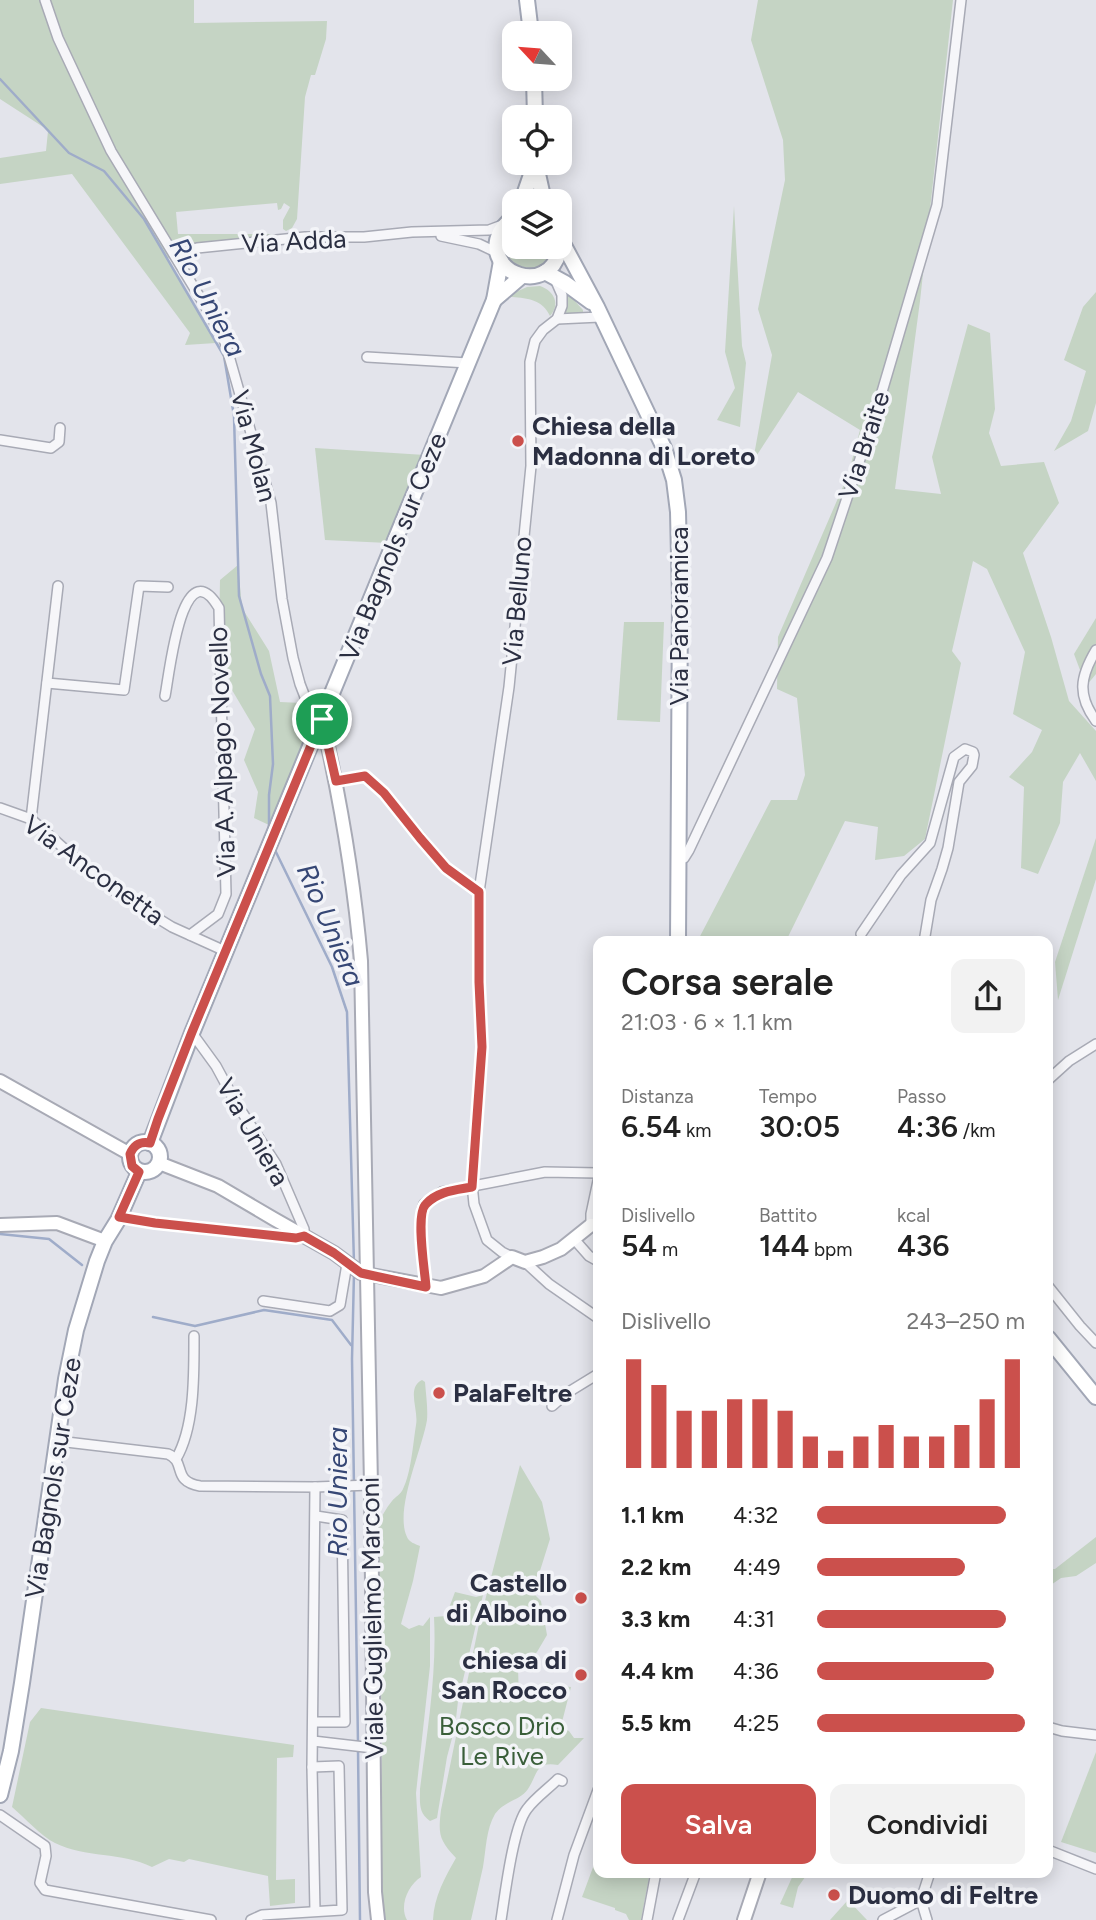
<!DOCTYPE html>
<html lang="it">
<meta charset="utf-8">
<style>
:root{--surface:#fff;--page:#f2f2f2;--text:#222;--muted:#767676;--accent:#cb504c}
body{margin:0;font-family:Figtree,sans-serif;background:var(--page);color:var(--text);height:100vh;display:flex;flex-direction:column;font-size:26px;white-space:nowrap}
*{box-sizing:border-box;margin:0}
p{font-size:23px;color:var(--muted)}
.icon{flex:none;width:38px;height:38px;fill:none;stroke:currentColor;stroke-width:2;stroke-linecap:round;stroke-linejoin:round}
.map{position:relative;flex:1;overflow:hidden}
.panel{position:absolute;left:593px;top:936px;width:460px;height:942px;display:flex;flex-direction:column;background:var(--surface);border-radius:14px;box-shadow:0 4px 18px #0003}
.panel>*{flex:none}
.needle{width:46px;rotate:296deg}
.controls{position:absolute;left:502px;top:21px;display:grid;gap:14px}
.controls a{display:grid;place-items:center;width:70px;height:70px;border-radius:14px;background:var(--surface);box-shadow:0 4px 18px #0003;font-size:35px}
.pin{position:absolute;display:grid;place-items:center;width:60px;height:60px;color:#fff;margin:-30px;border:4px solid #fff;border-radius:50%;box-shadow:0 2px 7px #0007}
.round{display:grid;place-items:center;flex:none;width:74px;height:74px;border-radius:14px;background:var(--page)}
.headline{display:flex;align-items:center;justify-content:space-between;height:119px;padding:0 28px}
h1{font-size:38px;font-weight:600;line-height:52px}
.stats{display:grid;grid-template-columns:repeat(3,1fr);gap:10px;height:119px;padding:7px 28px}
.stats div{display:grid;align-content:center}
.stats b{font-size:30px;font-weight:600}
.stats small{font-size:19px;font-weight:400}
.stats p{font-size:19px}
.chart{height:196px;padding:14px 28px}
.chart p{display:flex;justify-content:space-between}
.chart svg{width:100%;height:126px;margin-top:7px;stroke:var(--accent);stroke-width:6}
.cta{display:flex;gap:14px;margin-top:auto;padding:14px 28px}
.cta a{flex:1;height:80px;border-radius:14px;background:var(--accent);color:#fff;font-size:28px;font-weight:600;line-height:80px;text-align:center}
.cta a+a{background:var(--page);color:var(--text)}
ul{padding:0 28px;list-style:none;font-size:23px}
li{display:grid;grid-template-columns:112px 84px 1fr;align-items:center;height:52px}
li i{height:18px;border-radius:9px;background:var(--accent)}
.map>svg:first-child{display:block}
.green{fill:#c5d4c4}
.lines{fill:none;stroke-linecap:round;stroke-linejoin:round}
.stream{stroke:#9facc9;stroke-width:2.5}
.street-casing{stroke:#a8aab5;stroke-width:12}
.secondary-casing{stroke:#a8aab5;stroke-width:16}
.primary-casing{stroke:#a2a7b6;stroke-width:18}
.street{stroke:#f6f6f9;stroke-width:9}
.secondary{stroke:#fff;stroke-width:12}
.primary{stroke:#fff;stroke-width:14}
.route-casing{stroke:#fff;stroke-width:14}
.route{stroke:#cb504c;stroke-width:9}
.poi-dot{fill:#cb504c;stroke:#f3f4f8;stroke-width:2.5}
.labels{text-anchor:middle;stroke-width:7;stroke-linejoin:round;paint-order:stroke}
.street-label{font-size:26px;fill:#2b2f42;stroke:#f3f4f8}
.poi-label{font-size:26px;font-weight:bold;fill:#2b2f42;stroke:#f3f4f8;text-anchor:start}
.park-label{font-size:26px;fill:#395e39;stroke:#f3f4f8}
.water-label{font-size:28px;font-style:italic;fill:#364775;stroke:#f3f4f8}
</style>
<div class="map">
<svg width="1096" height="1920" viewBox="0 0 1096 1920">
<rect width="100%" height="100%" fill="#e3e4eb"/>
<g class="green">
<path d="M0,0H194V23L327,21L326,39L315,75H311L305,97L297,219L292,228L286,231L283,229V220L290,207L284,203L281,209L278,210L277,203L176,212L178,234H278C253,238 185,246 167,259L216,343L185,345L190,333L72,174L0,184V158L46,151L48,131L51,132L0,99Z"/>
<path d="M758,0H953L920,301L895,489L941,494L932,457L968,324L990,333L995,409L989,433L1001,466L1044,462L1059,503L1023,553L1051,637L1069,701L1096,731V781L1080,753L1063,782L1060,823L1038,874L1021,868L1024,787L1009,777L1032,752L1042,730L1013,714L1025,652L987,569L973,561L952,651L961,663L925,839L904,856L875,860L878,827L845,821L786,941L697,942L771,800H797L805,775L797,698L777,689L778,637L848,475L860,430L798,392L753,461L772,355L758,309L785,180L783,140L751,40Z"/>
<path d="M734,206L742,346L746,363L740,427L717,420L735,388L725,352Z"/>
<path d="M514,226V247H551C542,292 481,255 514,226Z"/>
<path d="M540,286C554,291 561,304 550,316C543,300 528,298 512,297L509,295L527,287Z"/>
<path d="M562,292L573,299L583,310V313L576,316H560Z"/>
<path d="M1096,292V403L1088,431L1054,451L1071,421L1086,371L1064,360L1083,307Z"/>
<path d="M315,448L425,455L388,543L325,540Z"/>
<path d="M238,565L242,608L269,651L280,702L302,703L315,720L269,825L254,818L258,792L244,760L255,729L232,690L219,632L220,580Z"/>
<path d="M1096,618V674L1086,686L1074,654Z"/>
<path d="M624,622H664L660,722L617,720Z"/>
<path d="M1096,838V879L1058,1000L1055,962Z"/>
<path d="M422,1380L425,1382C426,1395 428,1408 427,1420C422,1450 394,1510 407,1537C409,1542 415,1544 420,1546L413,1581L401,1624L409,1629L419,1625L423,1626L430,1617V1666L416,1793L421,1877C408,1885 399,1906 407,1920H383L381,1843L382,1731L377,1524C382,1517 386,1508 392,1501C395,1497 401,1494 403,1489C411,1473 413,1444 416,1425C419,1410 406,1388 422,1380Z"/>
<path d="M520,1465L542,1502L550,1539L533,1593L541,1601L547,1635L537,1652L521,1668H518L519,1699L532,1692L539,1694L541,1684L547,1682L553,1685L571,1687L562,1722L563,1728L569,1731L574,1738H584L558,1765C535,1761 538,1774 528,1789C520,1801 505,1800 495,1814C486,1829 486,1850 483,1867C479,1885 475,1902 471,1920H433C434,1897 445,1877 456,1858C439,1840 438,1834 441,1810L479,1624Z"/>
<path d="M1096,1537V1563L1076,1576L1061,1578L1048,1587V1566L1050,1569H1055Z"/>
<path d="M455,1592L476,1597L483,1595L458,1701L455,1727L447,1757L437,1818L430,1821C418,1813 420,1802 420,1789C427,1733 437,1674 434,1617L446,1616Z"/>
<path d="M41,1708L294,1745L293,1757L277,1758L276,1880L295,1879V1903L270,1906L268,1876L189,1859L184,1862L169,1859L152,1867C122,1852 85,1858 55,1843C41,1836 25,1818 12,1807L30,1722Z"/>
<path d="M1096,1752V1853L1061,1842Z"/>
<path d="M595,1862L598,1863V1872L633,1873L649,1877L641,1920H629L626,1914L615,1910V1908L582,1897Z"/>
<path d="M794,1873H808L798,1887L793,1908L780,1904Z"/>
<path d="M848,1900L867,1920H830Z"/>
</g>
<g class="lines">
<g class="stream">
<path d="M0,79L69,153L104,171L144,219L224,356L234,416L239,596L261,674L270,696L273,764L269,795V829"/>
<path d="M274,848L332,967L347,1012L354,1263"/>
<path d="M0,1234L49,1239L82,1265"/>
<path d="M354,1273L352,1359L358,1743"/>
<path d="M153,1317L195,1326L264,1310L332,1320L351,1345"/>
<path d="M358,1749L360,1920"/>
</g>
<defs>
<g id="street">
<path d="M45,0L58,38L111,151L207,309L225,342L271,503L282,599L293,658L300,684L305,697L322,719"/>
<path d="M441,236L479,244L498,253"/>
<path d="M174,254L197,248L305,237H364L412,232L489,230L505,224"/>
<path d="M557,319L600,317"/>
<path d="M367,357L468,363"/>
<path d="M0,440L51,448L59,442L60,428"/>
<path d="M1096,650C1080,677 1077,695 1096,721"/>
<path d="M47,683L124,690L139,586L168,587"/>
<path d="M165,696C169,677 182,546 219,608L226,894L218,914L190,935"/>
<path d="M336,781L365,776L384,793L446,868L479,892"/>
<path d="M0,808L31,819L95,876L120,895L172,927L225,951"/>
<path d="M31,819L58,586"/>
<path d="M678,861L684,858L689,850L827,558L879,402L937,205L961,0"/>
<path d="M861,934L901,875L930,843L954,757L965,749L973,752L974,755L972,766L959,782L948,848L942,869L931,900L924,942"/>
<path d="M1048,1080L1069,1061L1096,1044"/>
<path d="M119,1217L155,1223L296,1238L304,1236V1229L276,1164L236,1103L216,1066L192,1033"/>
<path d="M591,1225V1214L598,1181"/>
<path d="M574,1239L589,1256L598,1261"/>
<path d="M512,1257L502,1252L487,1240L474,1204L472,1184L474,1152L482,1047L479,982V892L509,687L531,466L530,362L535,341L543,330L557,319L562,306V295L555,279"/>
<path d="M525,1262L549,1284L598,1318"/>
<path d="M1048,1286L1080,1326L1096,1343"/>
<path d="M426,1287L421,1236L422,1210L424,1204L442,1192L545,1172L598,1173"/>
<path d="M263,1301L330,1311L340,1305L347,1264"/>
<path d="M552,1406L567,1393L598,1374"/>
<path d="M58,1441L168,1454C187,1462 171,1481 200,1486L315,1487L371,1485"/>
<path d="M176,1459C195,1427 194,1373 194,1336"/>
<path d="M314,1722H345L342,1520L316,1516"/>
<path d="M1048,1727L1062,1731L1096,1735"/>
<path d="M313,1741L373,1748"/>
<path d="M0,1815L45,1846L46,1856L40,1883L45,1890L211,1920"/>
<path d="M1048,1850L1096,1869"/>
<path d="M315,1911L312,1767L315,1487"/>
<path d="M251,1920L262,1915L342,1910L339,1766L312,1767"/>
<path d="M501,1920C505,1895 513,1827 527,1809C535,1798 548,1789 558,1779L562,1781"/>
<path d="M557,1920L574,1855L598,1790"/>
<path d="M647,1920L656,1872"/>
<path d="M678,1920L696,1872"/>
<path d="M883,1920L921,1900"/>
<path d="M927,1920L921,1900L930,1872"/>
</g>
<g id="secondary">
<path d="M322,719C340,798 354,880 361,961L371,1485L375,1892L378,1920"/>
<path d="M0,1081L130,1154"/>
<path d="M159,1163L218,1186L274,1219L334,1253L361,1273L441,1288L484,1276L512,1257L525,1262L543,1257L561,1249L591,1225H598"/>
<path d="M0,1225L57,1223L105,1241"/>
<path d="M744,1920L760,1872"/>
</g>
<g id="primary">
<path d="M527,0L531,33"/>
<path d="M534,79L535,117"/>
<path d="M536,165L544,201"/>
<path d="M522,201L535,163"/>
<path d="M514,215C510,221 504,225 500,232C480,274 552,299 560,247"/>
<path d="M560,238L597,307L664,448L674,480L678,512L680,601L678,942"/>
<path d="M545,272L565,283L591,302"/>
<path d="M494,300L522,276"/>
<circle cx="145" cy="1157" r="15"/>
<path d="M150,1143L192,1033L494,300L501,261"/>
<path d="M1048,1338L1096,1397"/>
<path d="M0,1795L11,1751L22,1683L66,1379L76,1330L97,1261L105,1241L118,1220L139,1172"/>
</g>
</defs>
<use href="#street" class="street-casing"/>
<use href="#secondary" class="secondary-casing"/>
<use href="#primary" class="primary-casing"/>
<use href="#street" class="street"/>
<use href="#secondary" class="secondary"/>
<use href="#primary" class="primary"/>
</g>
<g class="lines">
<defs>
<path id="route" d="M322,719L336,781L365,776L384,793L420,838L446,868L479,892V982L482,1047L472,1187C456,1190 438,1191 426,1204C415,1214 425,1271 426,1287L361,1273L334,1253L304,1236L296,1238L155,1223L119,1217L139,1172L132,1166L130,1154C134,1145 140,1141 150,1143L158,1119L192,1032Z"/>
</defs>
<use href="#route" class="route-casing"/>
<use href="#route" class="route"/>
</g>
<g class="poi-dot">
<circle cx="518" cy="441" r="7"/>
<circle cx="439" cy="1393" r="7"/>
<circle cx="581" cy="1598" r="7"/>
<circle cx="581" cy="1675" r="7"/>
<circle cx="834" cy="1895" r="7"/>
</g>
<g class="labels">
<g class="street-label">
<text transform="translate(294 241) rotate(-3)" y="9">Via Adda</text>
<text transform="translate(864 445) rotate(-72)" y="9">Via Braite</text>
<text transform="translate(254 446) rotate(75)" y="9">Via Molan</text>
<text transform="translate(393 547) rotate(-68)" y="9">Via Bagnols sur Ceze</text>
<text transform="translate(517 601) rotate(-85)" y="9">Via Belluno</text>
<text transform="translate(679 616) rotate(-90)" y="9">Via Panoramica</text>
<text transform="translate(222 752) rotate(-92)" y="9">Via A. Alpago Novello</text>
<text transform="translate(94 870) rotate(36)" y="9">Via Anconetta</text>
<text transform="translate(253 1132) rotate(60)" y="9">Via Uniera</text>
<text transform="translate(53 1478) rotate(-81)" y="9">Via Bagnols sur Ceze</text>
<text transform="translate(372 1618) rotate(-91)" y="9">Viale Guglielmo Marconi</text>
</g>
<g class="poi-label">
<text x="532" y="435">Chiesa della<tspan x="532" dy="30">Madonna di Loreto</tspan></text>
<text x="453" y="1402">PalaFeltre</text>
<text x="567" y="1592" text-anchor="end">Castello<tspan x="567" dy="30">di Alboino</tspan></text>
<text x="567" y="1669" text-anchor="end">chiesa di<tspan x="567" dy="30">San Rocco</tspan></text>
<text x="848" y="1904">Duomo di Feltre</text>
</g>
<g class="park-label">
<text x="502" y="1735">Bosco Drio<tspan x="502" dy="30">Le Rive</tspan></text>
</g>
<g class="water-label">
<text transform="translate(208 297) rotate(62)" y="10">Rio Uniera</text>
<text transform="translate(331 925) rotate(67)" y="10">Rio Uniera</text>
<text transform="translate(337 1492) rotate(-90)" y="10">Rio Uniera</text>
</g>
</g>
</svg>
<div class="controls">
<a><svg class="needle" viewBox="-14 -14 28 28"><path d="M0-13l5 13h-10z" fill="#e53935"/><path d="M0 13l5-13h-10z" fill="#767676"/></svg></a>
<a><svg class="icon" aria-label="locate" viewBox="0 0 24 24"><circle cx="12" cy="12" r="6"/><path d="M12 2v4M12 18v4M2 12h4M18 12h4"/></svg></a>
<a><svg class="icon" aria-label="layers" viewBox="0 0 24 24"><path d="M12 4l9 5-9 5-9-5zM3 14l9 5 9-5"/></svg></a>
</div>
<div class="pin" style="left:322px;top:719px;background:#1e9e55"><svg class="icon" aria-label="arrive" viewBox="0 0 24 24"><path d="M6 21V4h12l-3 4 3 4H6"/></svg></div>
<section class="panel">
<div class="headline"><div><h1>Corsa serale</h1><p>21:03 · 6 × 1.1 km</p></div><a class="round"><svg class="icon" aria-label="share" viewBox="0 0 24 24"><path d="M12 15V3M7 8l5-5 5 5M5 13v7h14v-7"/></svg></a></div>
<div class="stats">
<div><p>Distanza</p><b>6.54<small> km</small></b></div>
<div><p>Tempo</p><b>30:05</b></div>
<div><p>Passo</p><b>4:36<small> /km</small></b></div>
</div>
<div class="stats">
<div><p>Dislivello</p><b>54<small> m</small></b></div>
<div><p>Battito</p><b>144<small> bpm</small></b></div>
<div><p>kcal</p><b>436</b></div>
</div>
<div class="chart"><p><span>Dislivello</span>243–250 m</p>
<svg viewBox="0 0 160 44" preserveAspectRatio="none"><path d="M5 44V6M15 44V15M25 44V24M35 44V24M45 44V20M55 44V20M65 44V24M75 44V33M85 44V38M95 44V33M105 44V29M115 44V33M125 44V33M135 44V29M145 44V20M155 44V6"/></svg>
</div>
<ul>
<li><b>1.1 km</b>4:32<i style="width:91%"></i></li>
<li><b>2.2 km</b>4:49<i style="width:71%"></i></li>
<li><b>3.3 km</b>4:31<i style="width:91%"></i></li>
<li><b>4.4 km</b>4:36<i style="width:85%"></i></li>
<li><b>5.5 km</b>4:25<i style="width:100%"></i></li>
</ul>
<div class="cta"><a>Salva</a><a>Condividi</a></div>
</section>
</div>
